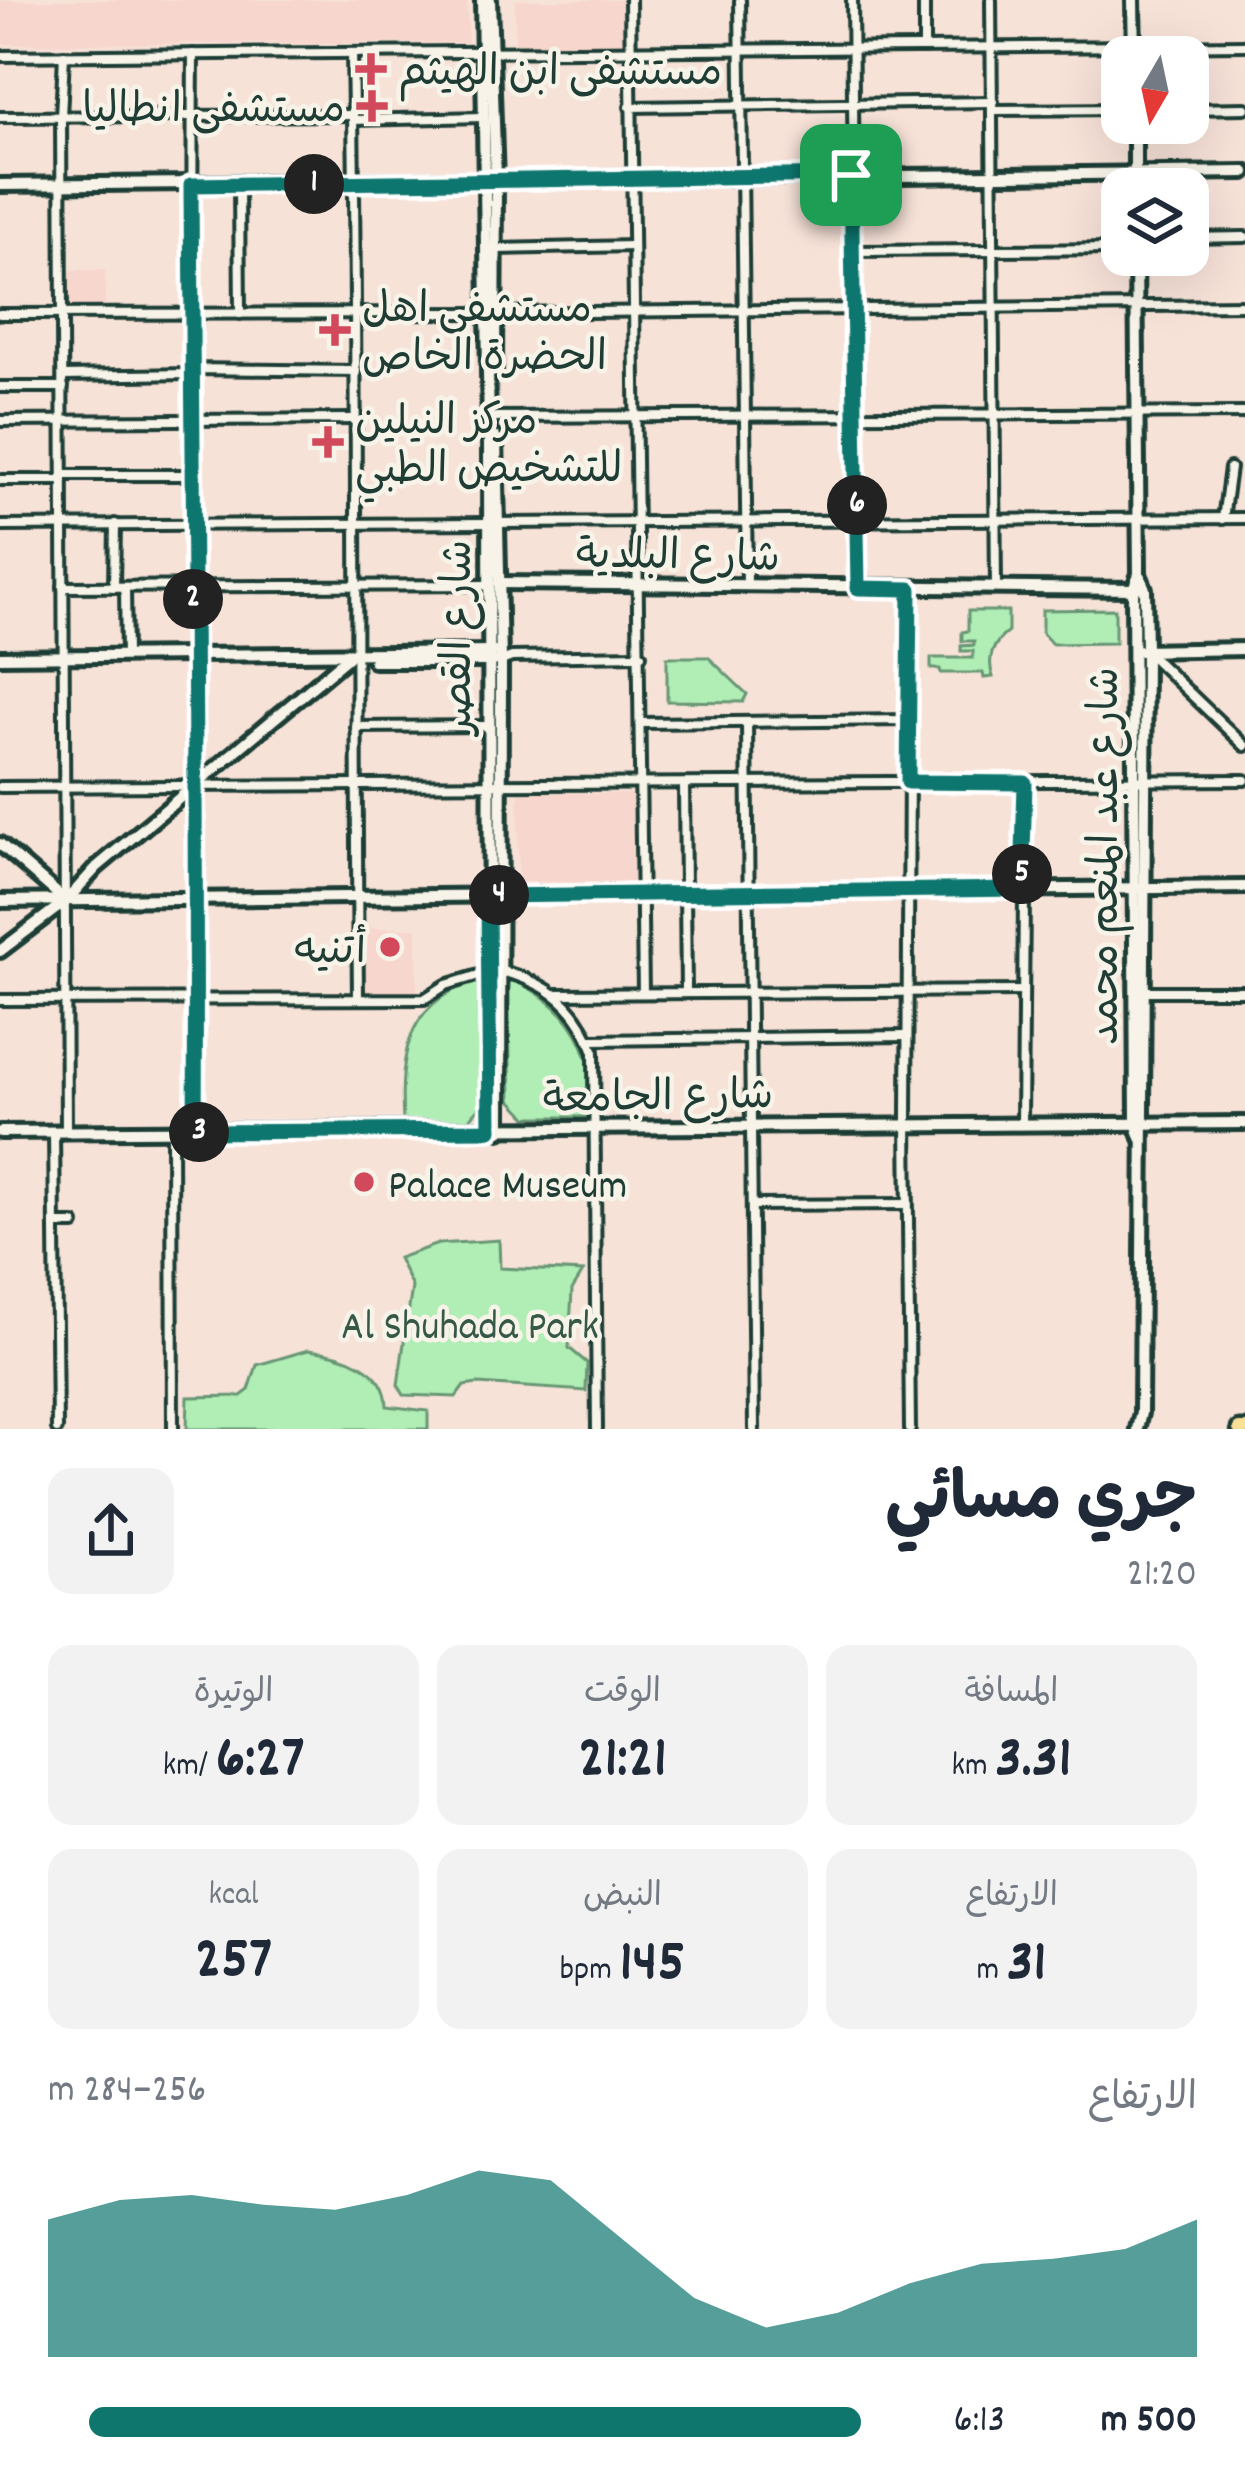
<!DOCTYPE html>
<html lang="ar">
<meta charset="utf-8">
<style>
:root{--surface:#fff;--page:#f2f2f3;--text:#1f2937;--muted:#747a83;--accent:#0f766e}
body{margin:0;font-family:Dekko,"Playpen Sans Arabic",sans-serif;background:var(--page);color:var(--text);direction:rtl;height:100vh;display:flex;flex-direction:column;font-size:45px;white-space:nowrap}
*{box-sizing:border-box;margin:0}
p{font-size:39px;color:var(--muted)}
.icon{flex:none;width:66px;height:66px;fill:none;stroke:currentColor;stroke-width:2;stroke-linecap:round;stroke-linejoin:round}
.map{position:relative;height:1429px;overflow:hidden;direction:ltr}
.details{display:flex;flex-direction:column;background:var(--surface);flex:1}
.details>*{flex:none}
.needle{width:78px;rotate:189deg}
.controls{position:absolute;left:1101px;top:36px;display:grid;gap:24px}
.controls a{display:grid;place-items:center;width:108px;height:108px;border-radius:24px;background:var(--surface);box-shadow:0 12px 48px #0002;font-size:60px}
.pin{position:absolute;display:grid;place-items:center;width:102px;height:102px;color:#fff;margin:-51px;border-radius:24px;box-shadow:0 6px 18px #0006}
.km{position:absolute;width:60px;height:60px;margin:-30px;border-radius:50%;background:#222;color:#fff;font-size:33px;line-height:60px;text-align:center}
.round{display:grid;place-items:center;flex:none;width:126px;height:126px;border-radius:24px;background:var(--page)}
.overview{display:flex;align-items:center;justify-content:space-between;height:204px;padding:0 48px}
h1{font-size:66px;font-weight:700;line-height:90px}
.stats{display:grid;grid-template-columns:repeat(3,1fr);gap:18px;height:204px;padding:12px 48px}
.stats div{display:grid;align-content:center;border-radius:24px;background:var(--page);text-align:center}
.stats b{font-size:60px;font-weight:700}
.stats small{font-size:33px;font-weight:400}
.stats p{font-size:33px}
.chart{height:336px;padding:24px 48px}
.chart p{display:flex;justify-content:space-between}
.chart svg{width:100%;height:216px;margin-top:12px;fill:var(--accent);opacity:.7}
ul{padding:0 48px;list-style:none;font-size:39px}
li{display:grid;grid-template-columns:192px 144px 1fr;align-items:center;height:90px}
li i{height:30px;border-radius:15px;background:var(--accent)}
.map>svg:first-child{display:block}
.built{fill:#f7d6cd}
.green{fill:#b0eeb5;stroke:#689674;stroke-width:3}
.lines{fill:none;stroke-linecap:round;stroke-linejoin:round}
.minor-casing{stroke:#1f3d34;stroke-width:16}
.tertiary-casing{stroke:#1f3d34;stroke-width:20}
.secondary-casing{stroke:#1f3d34;stroke-width:20}
.primary-casing{stroke:#1f3d34;stroke-width:21}
.minor{stroke:#f7f3e8;stroke-width:8}
.tertiary{stroke:#f7f3e8;stroke-width:10}
.secondary{stroke:#f7f3e8;stroke-width:10}
.primary{stroke:#fadf96;stroke-width:12}
.route-casing{stroke:#fff;stroke-width:24}
.route{stroke:#0f766e;stroke-width:15}
.poi-dot{fill:#d1495b;stroke:#f7f3e8;stroke-width:4.5}
.labels{text-anchor:middle;stroke-width:9;stroke-linejoin:round;paint-order:stroke}
.poi-label{font-size:42px;fill:#1f3d34;stroke:#f7f3e8;text-anchor:start}
.street-label{font-size:42px;fill:#1f3d34;stroke:#f7f3e8}
.park-label{font-size:42px;fill:#355847;stroke:#f7f3e8}
</style>
<div class="map">
<svg width="1245" height="1429" viewBox="0 0 1245 1429">
<rect width="100%" height="100%" fill="#f7e2d8"/>
<filter id="ink" filterUnits="userSpaceOnUse"><feTurbulence type="fractalNoise" baseFrequency=".00833" numOctaves="2"/><feDisplacementMap in="SourceGraphic" scale="24" xChannelSelector="R" yChannelSelector="G"/><feConvolveMatrix kernelMatrix="1 2 1 2 8 2 1 2 1" color-interpolation-filters="sRGB"/></filter>
<g filter="url(#ink)">
<g class="built">
<path d="M0,0H467L468,43L0,44Z"/>
<path d="M515,0H625V46L515,45Z"/>
<path d="M65,270H105V310H64Z"/>
<path d="M519,792L634,794L633,883L518,882Z"/>
<rect x="364" y="928" width="53" height="63"/>
</g>
<g class="green">
<path d="M1115,609V643L1052,644L1042,633V610Z"/>
<path d="M968,611H1008V632C992,644 987,659 993,677L984,678L983,673H941L940,669H931V658H973V651H961V646L974,645V641H962V632L968,631Z"/>
<path d="M667,657H708L747,694L743,702L667,701Z"/>
<path d="M487,978L486,1100L468,1121L403,1122C399,1049 408,997 487,978Z"/>
<path d="M508,978C570,1003 599,1051 590,1117H527L511,1100Z"/>
<path d="M499,1240L500,1268L583,1272L572,1290L569,1348L587,1363L586,1391L478,1384L464,1386L456,1397L404,1395L398,1385L412,1287L398,1258L438,1244Z"/>
<path d="M308,1350C341,1353 387,1367 387,1406L428,1411V1429H187L188,1397L241,1396L249,1390L257,1365Z"/>
</g>
<g class="lines">
<defs>
<g id="minor">
<path d="M630,0L643,993"/>
<path d="M740,0L747,586"/>
<path d="M852,0L858,586"/>
<path d="M924,0V48"/>
<path d="M991,0L996,588"/>
<path d="M352,53C358,368 355,682 358,997"/>
<path d="M193,54C190,414 197,773 195,1132"/>
<path d="M64,55L61,117L66,1131"/>
<path d="M0,56L1245,45"/>
<path d="M630,107L993,102"/>
<path d="M1188,109L1245,108"/>
<path d="M993,110L1122,109"/>
<path d="M0,117L353,115"/>
<path d="M353,120L484,117"/>
<path d="M239,185L240,314"/>
<path d="M1188,238L1245,237"/>
<path d="M496,249L633,246"/>
<path d="M854,251L1122,249"/>
<path d="M495,313L1245,305"/>
<path d="M0,314L485,313"/>
<path d="M191,369L356,371"/>
<path d="M63,376L191,374"/>
<path d="M0,387H63"/>
<path d="M496,417L1245,413"/>
<path d="M0,421L353,419"/>
<path d="M63,475H191"/>
<path d="M0,480H63"/>
<path d="M1223,519L1230,468"/>
<path d="M498,523L1245,518"/>
<path d="M0,526L488,523"/>
<path d="M63,587L488,585"/>
<path d="M114,587L115,524"/>
<path d="M125,587L126,656"/>
<path d="M1147,652L1245,746"/>
<path d="M501,661L512,657L641,655"/>
<path d="M642,723L910,720"/>
<path d="M747,723L754,1429"/>
<path d="M356,727L488,726"/>
<path d="M684,786L686,993"/>
<path d="M0,787L1245,780"/>
<path d="M501,971C549,983 577,1005 594,1052L597,1429"/>
<path d="M1145,991H1245"/>
<path d="M558,994L1023,991"/>
<path d="M0,1000L424,999L446,985L489,972"/>
<path d="M591,1040L907,1036"/>
<path d="M1022,1124L1025,783"/>
<path d="M54,1131L57,1429"/>
<path d="M172,1133L173,1429"/>
<path d="M753,1205L907,1204"/>
<path d="M55,1224H74"/>
<path d="M910,1429L907,1117L910,588"/>
</g>
<g id="tertiary">
<path d="M1133,0L1134,57"/>
<path d="M1135,123V189"/>
<path d="M0,185C415,183 830,177 1245,172"/>
<path d="M1136,255L1139,574L1133,589L1136,1123L1141,1138"/>
<path d="M499,583L1136,589"/>
<path d="M1140,651L1245,649"/>
<path d="M0,657L494,652"/>
<path d="M374,661H493"/>
<path d="M0,844L66,901"/>
<path d="M0,951L66,901L97,867L348,657"/>
<path d="M1137,1429L1141,1413L1146,651L1145,589L1139,574"/>
</g>
<g id="secondary">
<path d="M482,0L489,433L490,1131"/>
<path d="M490,0L496,183L495,371"/>
<path d="M496,438L501,661L500,1131"/>
<path d="M0,901L1245,887"/>
<path d="M0,1132L1245,1123"/>
</g>
<path id="primary" d="M1239,1429H1245"/>
</defs>
<use href="#minor" class="minor-casing"/>
<use href="#tertiary" class="tertiary-casing"/>
<use href="#secondary" class="secondary-casing"/>
<use href="#primary" class="primary-casing"/>
<use href="#minor" class="minor"/>
<use href="#tertiary" class="tertiary"/>
<use href="#secondary" class="secondary"/>
<use href="#primary" class="primary"/>
</g>
</g>
<g class="lines" filter="url(#ink)">
<defs>
<path id="route" d="M851,175L858,588L910,589L908,782L1025,783L1022,889L488,896L490,1130L195,1132C197,817 193,501 191,185Z"/>
</defs>
<use href="#route" class="route-casing"/>
<use href="#route" class="route"/>
</g>
<g class="poi-dot">
<path d="M365 51h12v12h12v12h-12v12h-12v-12h-12v-12h12z"/>
<path d="M366 88h12v12h12v12h-12v12h-12v-12h-12v-12h12z"/>
<path d="M329 312h12v12h12v12h-12v12h-12v-12h-12v-12h12z"/>
<path d="M322 424h12v12h12v12h-12v12h-12v-12h-12v-12h12z"/>
<circle cx="390" cy="947" r="12"/>
<circle cx="364" cy="1182" r="12"/>
</g>
<g class="labels">
<g class="poi-label">
<text x="398" y="84">مستشفى ابن الهيثم</text>
<text x="345" y="121" text-anchor="end">مستشفى انطاليا</text>
<text x="362" y="321">مستشفى اهل<tspan x="362" dy="48">الحضرة الخاص</tspan></text>
<text x="355" y="433">مركز النيلين<tspan x="355" dy="48">للتشخيص الطبي</tspan></text>
<text x="366" y="962" text-anchor="end">أتنيه</text>
<text x="388" y="1197">Palace Museum</text>
</g>
<g class="street-label">
<text transform="translate(678 553) rotate(1)" y="15">شارع البلدية</text>
<text transform="translate(455 637) rotate(-90)" y="15">شارع القصر</text>
<text transform="translate(1102 856) rotate(-90)" y="15">شارع عبد المنعم محمد</text>
<text transform="translate(658 1094) rotate(-1)" y="15">شارع الجامعة</text>
</g>
<g class="park-label">
<text x="470" y="1338">Al Shuhada Park</text>
</g>
</g>
</svg>
<div class="controls">
<a><svg class="needle" viewBox="-14 -14 28 28"><path d="M0-13l5 13h-10z" fill="#e53935"/><path d="M0 13l5-13h-10z" fill="#747a83"/></svg></a>
<a><svg class="icon" aria-label="layers" viewBox="0 0 24 24"><path d="M12 4l9 5-9 5-9-5zM3 14l9 5 9-5"/></svg></a>
</div>
<div class="pin" style="left:851px;top:175px;background:#1e9e55"><svg class="icon" aria-label="arrive" viewBox="0 0 24 24"><path d="M6 21V4h12l-3 4 3 4H6"/></svg></div>
<b class="km" style="left:314px;top:184px">1</b>
<b class="km" style="left:193px;top:599px">2</b>
<b class="km" style="left:199px;top:1132px">3</b>
<b class="km" style="left:499px;top:895px">4</b>
<b class="km" style="left:1022px;top:874px">5</b>
<b class="km" style="left:857px;top:505px">6</b>
</div>
<section class="details">
<div class="overview"><div><h1>جري مسائي</h1><p>21:20</p></div><a class="round"><svg class="icon" aria-label="share" viewBox="0 0 24 24"><path d="M12 15V3M7 8l5-5 5 5M5 13v7h14v-7"/></svg></a></div>
<div class="stats">
<div><p>المسافة</p><b>3.31<small> km</small></b></div>
<div><p>الوقت</p><b>21:21</b></div>
<div><p>الوتيرة</p><b>6:27<small> /km</small></b></div>
</div>
<div class="stats">
<div><p>الارتفاع</p><b>31<small> m</small></b></div>
<div><p>النبض</p><b>145<small> bpm</small></b></div>
<div><p>kcal</p><b>257</b></div>
</div>
<div class="chart"><p><span>الارتفاع</span>256–284 m</p>
<svg viewBox="0 0 160 44" preserveAspectRatio="none"><path d="M0 44V16L10 12L20 11L30 13L40 14L50 11L60 6L70 8L80 20L90 32L100 38L110 35L120 29L130 25L140 24L150 22L160 16V44z"/></svg>
</div>
<ul>
<li><b>500 m</b>6:13<i style="width:95%"></i></li>
</ul>
</section>
